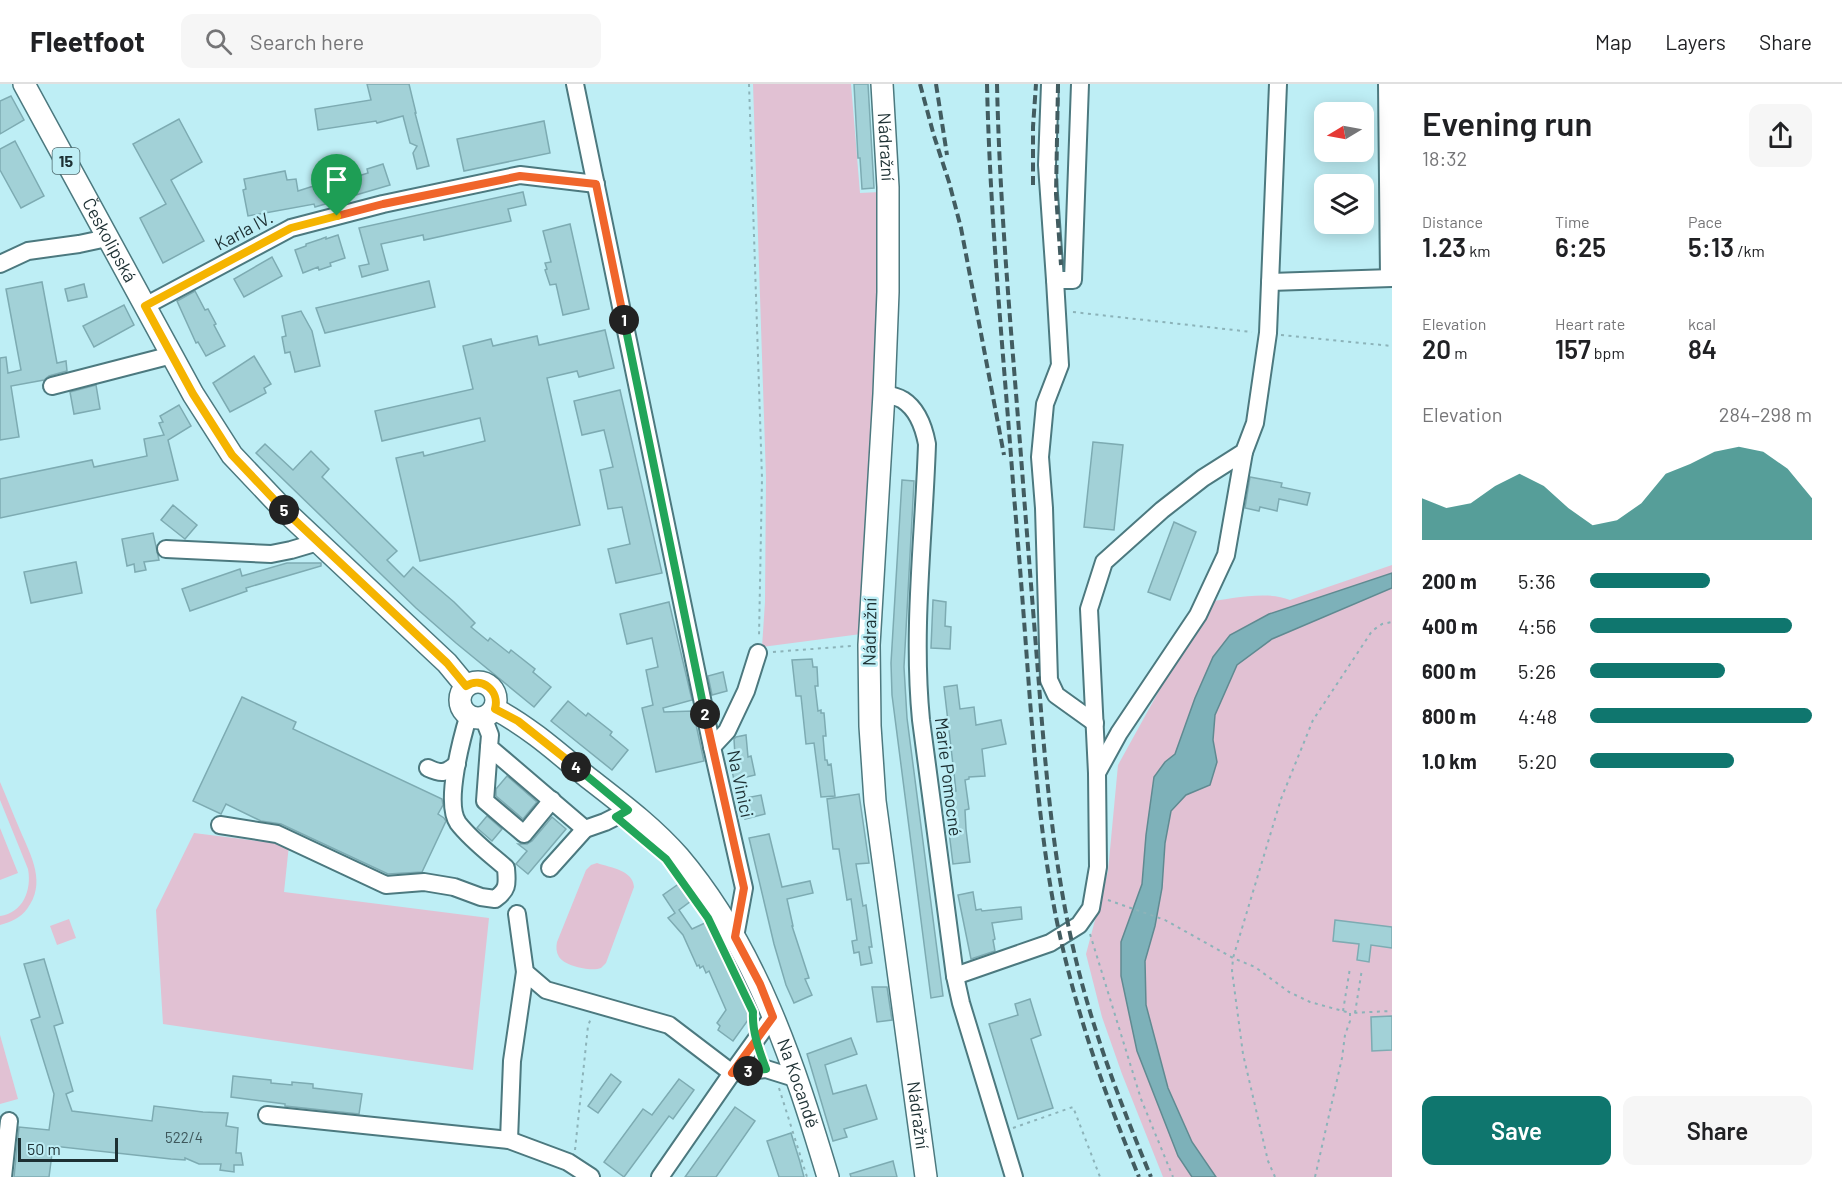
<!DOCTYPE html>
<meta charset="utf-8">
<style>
:root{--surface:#fff;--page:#f6f6f6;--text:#202124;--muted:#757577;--line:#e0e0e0;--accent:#0f766e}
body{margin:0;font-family:Barlow,sans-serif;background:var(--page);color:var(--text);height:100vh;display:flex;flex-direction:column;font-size:22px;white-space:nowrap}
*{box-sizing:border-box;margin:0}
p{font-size:20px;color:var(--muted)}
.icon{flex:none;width:33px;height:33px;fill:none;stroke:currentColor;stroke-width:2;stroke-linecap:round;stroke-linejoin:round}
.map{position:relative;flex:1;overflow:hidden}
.sheet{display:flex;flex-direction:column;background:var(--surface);width:450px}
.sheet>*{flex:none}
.needle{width:39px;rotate:260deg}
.tools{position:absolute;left:1314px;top:18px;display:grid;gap:12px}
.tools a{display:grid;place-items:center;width:60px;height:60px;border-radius:12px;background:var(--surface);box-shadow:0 3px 15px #0003;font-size:30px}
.scale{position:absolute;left:18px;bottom:15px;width:100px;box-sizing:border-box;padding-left:6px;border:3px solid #1d3033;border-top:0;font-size:16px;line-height:21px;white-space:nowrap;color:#1d3033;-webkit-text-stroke:4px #beeef5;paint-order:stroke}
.pin{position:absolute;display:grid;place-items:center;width:51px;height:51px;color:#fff;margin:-62px -26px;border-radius:50% 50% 50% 0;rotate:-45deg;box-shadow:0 0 6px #0007}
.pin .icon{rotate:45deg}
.km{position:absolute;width:30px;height:30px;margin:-15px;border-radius:50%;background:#222;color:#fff;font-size:16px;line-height:30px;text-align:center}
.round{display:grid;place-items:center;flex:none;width:63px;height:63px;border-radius:12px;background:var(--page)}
.head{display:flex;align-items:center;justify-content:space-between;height:102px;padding:0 30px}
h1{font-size:33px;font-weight:600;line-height:45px}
.metrics{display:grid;grid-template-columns:repeat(3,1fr);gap:9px;height:102px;padding:6px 30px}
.metrics div{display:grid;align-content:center}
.metrics b{font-size:26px;font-weight:600}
.metrics small{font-size:16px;font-weight:400}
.metrics p{font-size:16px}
.chart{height:168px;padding:12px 30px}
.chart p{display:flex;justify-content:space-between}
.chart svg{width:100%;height:108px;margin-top:6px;fill:var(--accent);opacity:.7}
.action{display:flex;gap:12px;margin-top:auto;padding:12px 30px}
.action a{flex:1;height:69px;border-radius:12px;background:var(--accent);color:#fff;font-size:24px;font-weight:600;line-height:69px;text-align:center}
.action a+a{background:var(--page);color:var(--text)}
ul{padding:0 30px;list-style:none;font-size:20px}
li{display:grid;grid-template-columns:96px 72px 1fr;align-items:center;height:45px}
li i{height:15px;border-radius:8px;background:var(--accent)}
header{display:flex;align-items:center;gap:36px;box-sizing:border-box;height:84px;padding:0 30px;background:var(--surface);border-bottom:2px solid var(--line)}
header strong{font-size:28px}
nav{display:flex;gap:33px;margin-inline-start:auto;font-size:21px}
.search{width:420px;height:54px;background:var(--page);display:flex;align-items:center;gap:15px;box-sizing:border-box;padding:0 21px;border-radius:12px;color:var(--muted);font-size:22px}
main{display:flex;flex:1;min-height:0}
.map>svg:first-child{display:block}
.green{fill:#e1c1d3}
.water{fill:#7db1b9;stroke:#608a91;stroke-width:1.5}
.building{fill:#a2d1d7;stroke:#7dabb2;stroke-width:1.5}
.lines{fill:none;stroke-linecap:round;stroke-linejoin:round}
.minor-casing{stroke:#4c797f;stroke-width:20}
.major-casing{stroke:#4c797f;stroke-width:24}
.path{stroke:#8cb3b9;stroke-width:2;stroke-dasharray:3 4.5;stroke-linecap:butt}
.minor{stroke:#fff;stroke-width:16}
.major{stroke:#fff;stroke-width:21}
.rail{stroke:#425c60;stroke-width:4;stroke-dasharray:9 4.5;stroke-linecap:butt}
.split-1-casing{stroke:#fff;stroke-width:12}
.split-2-casing{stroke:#fff;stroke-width:12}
.split-3-casing{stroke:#fff;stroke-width:12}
.split-4-casing{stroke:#fff;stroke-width:12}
.split-5-casing{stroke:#fff;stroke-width:12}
.split-6-casing{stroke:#fff;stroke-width:12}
.split-1{stroke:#f0652b;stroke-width:8}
.split-2{stroke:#22a559;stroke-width:8}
.split-3{stroke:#f0652b;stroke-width:8}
.split-4{stroke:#22a559;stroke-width:8}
.split-5{stroke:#f5b400;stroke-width:8}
.split-6{stroke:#f5b400;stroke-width:8}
.labels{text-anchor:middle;stroke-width:5;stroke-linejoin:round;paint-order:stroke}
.number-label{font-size:15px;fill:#3e585c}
.shield{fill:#beeef5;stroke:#4d696d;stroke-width:1.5}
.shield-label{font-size:16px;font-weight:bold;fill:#1d3033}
.street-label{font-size:18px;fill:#1d3033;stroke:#beeef5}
</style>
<header>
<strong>Fleetfoot</strong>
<div class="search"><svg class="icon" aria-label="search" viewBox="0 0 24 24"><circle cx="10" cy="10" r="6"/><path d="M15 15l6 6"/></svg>Search here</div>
<nav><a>Map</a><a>Layers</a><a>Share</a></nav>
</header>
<main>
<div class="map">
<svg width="1392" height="1093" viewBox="0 0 1392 1093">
<rect width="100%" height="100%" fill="#beeef5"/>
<g class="green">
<path d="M753,0H851L860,109L880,108L881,208L861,550L762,563L765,518L766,394Z"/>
<path d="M1392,481V489L1269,530L1230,551L1213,573L1195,614L1175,670L1165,678L1154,693L1146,751L1142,800L1121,858L1137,967L1178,1072L1192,1093H1163L1122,990L1102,933L1086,870L1108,787L1118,681L1176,576L1205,518C1230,515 1267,506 1290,516Z"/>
<path d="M1392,504V1093H1216L1192,1058L1168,1004L1146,921L1145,877L1155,842L1162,804L1165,759L1171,727L1186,711L1210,700L1217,678L1213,656L1215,631L1237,581L1272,555Z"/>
<path d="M0,698C7,714 13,730 20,746C31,772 47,799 27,825C20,834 11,838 0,841V832C23,829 32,806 28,785L0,716Z"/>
<path d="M0,744L18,789L0,796Z"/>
<path d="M194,749L289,761L284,808L489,834L473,986L163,940L156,826Z"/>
<path d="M597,779C611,784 633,786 634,803L606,879L601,884C591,888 565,882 559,873C556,868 556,863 557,858L586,786L591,781Z"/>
<path d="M69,835L76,854L57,861L50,842Z"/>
<path d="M0,951L18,1015L0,1020Z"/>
</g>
<path class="water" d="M1392,489V504L1272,555L1237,581L1215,631L1213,656L1217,678L1210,701L1186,711L1171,727L1165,759L1162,804L1155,842L1145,877L1146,921L1168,1004L1192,1058L1216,1093H1192L1178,1072L1137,967L1121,892V858L1142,800L1146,751L1154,693L1165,678L1175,670L1195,614L1213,573L1230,551L1269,530Z"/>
<g class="building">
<path d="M367,0H409L416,29H415L429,82L417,85L413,69L417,62L410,59L403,32L377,39L376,37L318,46L315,25L371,16Z"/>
<path d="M854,0H868L874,104L862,105L860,74H858Z"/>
<path d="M11,12L24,36L0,50V17Z"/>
<path d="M179,35L202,78L171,96L204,157L163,179L140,134L166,120L133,60Z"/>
<path d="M544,37L550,69L464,87L457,55Z"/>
<path d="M15,57L44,112L21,124L0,86V65Z"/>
<path d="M383,80L390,101L315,123L314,120L248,132L243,106L246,105L244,95L285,87L287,96L296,95L298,107L326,98V102L368,89L367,85Z"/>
<path d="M523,108L526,121L508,125L511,137L424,156L423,151L381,160L388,186L362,193L359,182L369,180L359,144Z"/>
<path d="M570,140L589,225L563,231L556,200L550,201L545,186L547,185L545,179L551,178L543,147Z"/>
<path d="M338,151L345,174L330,179L331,182L319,186L318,183L303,189L295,166L306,162V160L321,155L326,153V155Z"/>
<path d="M272,173L282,192L244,213L234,195Z"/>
<path d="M429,197L435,223L325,249L316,224Z"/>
<path d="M42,198L57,279L66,277L67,287L49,292L44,296L11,302L19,353L0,356V274L6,273L8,289L21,286L6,205Z"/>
<path d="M84,200L87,213L68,217L65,205Z"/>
<path d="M195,207L205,226L208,225L216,240L214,241L225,262L206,272L198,258L196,259L177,217Z"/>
<path d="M124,221L134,241L94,263L83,242Z"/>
<path d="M301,227L312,247L320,282L295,288L290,268L285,269L282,253L286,252L282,232Z"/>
<path d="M605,246L614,284L579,293L577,287L547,294L580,441L420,477L396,374L423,368L424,372L485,357L480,334L382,357L375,327L473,305L463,262L491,255L493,262L537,252L539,261Z"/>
<path d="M254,272L271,300L264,304L266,309L230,328L213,299Z"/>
<path d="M96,301L100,325L74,330L70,308Z"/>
<path d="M620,306L662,489L616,499L608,465L630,460L622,423L608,425L600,386L613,383L604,346L582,351L574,317Z"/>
<path d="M179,321L191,342L168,356L178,396L0,434V395L92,376L94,383L147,372L144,355L164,351L159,339L163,338L160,332Z"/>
<path d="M1093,358L1123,361L1114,446L1084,443Z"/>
<path d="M265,360L293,386L311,367L329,385L322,393L397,467L387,476L404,493L413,483L454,518L475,539L471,543L488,557L490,554L509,569L511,566L535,585L533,588L551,603L534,623L456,559L416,524L256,369Z"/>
<path d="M1250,393L1282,399L1281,403L1310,409L1307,421L1279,415L1277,427L1260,423L1259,427L1245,424Z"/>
<path d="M902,396L914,397L904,583L907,634L943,912L931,914L892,611L891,579Z"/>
<path d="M173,421L197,441L185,455L161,436Z"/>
<path d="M1174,438L1196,448L1170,516L1148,508Z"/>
<path d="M153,449L159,476L144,478L146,486L135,488L134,480L127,482L122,455Z"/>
<path d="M76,478L82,509L31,519L24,488Z"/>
<path d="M287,479H321V482L246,504L247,507L190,527L182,505L240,485L242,492Z"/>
<path d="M933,516L946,518L945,542L951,543L950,565L931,564Z"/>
<path d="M669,518L692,616L663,624L664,628L693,627L704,677L656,688L642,624L653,621L646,586L658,583L652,554L627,560L620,530Z"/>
<path d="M812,575L813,583H817L818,602H815L818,627L821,626V629H824L826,652H823L825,676H827L828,681L831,680L835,712L821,713L814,659L806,660L801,612H796L792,576Z"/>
<path d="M723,588L727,607L712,611L708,592Z"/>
<path d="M957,601L960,625L974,623L976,641L1001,636L1006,660L982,665L985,692L969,693V695L965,696L969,725L965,726L966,745L970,778L953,780L944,708L956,707L944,603Z"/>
<path d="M242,613L296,638L293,645L442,715L443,721L438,730L444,734L446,737L422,788L388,790L281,740L261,737L226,720L221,730L193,717Z"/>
<path d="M568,617L586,632L588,629L612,648L610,651L628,666L612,686L551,637Z"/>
<path d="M746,651L748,673L751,672L755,691L734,696L730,677L734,676L733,672H735L734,655L736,653Z"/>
<path d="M507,692L537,718L523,735L496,712V705Z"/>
<path d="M859,710L869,779L856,780L863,822L866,821L872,863H869L872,879L861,881L859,868L854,869L852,857L857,856L851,815L847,816L839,765H833L827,715Z"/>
<path d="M761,711L765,730L745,735L740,715Z"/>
<path d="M487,732L502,745L492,757L477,744Z"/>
<path d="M552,733L566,745L528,790L516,780L527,767L518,760H527L532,757Z"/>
<path d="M769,750L782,803L810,797L813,809L787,815L793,842H792L809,894L805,895L812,911L794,919L786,901L774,860L749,754Z"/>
<path d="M680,799L691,817L679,826L692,845L707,838L749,930L748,936L733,957L718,946L720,942L717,939L726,926L709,887L706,889L703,882L700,884L699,881L697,882L683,851L668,834L675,829L663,811Z"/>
<path d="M973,808L976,826L981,825L982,827L1021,823L1022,835L992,839L995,855L993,856L995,867L971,875L958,811Z"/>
<path d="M1335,836L1392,843V864L1371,861L1369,878L1357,876L1359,860L1333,857Z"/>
<path d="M44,875L63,939L54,942L73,1007L66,1010L72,1027L152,1037L154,1022L203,1028L228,1029L226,1042L238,1044L236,1069H241L243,1081H234V1088L220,1086L221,1080H199L185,1074V1076L171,1075L53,1062L49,1093H14L19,1043L49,1046L54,1010L31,936L40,933L24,880Z"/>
<path d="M872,903H887L892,936L877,938Z"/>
<path d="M1030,915L1041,951L1031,955L1053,1024L1018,1035L989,940L1018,931L1015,920Z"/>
<path d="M1392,932V966L1372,967L1371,933Z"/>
<path d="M851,954L857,970L825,981L833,1010L866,1001L877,1035L844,1045L847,1053L833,1057L807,970Z"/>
<path d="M611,990L621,998L598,1029L588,1022Z"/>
<path d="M233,992L271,996V999L292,1001V998L313,1000V1004L362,1010L359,1030L285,1022V1020L231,1013Z"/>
<path d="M679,995L694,1006L673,1035L669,1032L624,1093L604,1078L643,1025L652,1031Z"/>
<path d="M735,1023L755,1037L716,1093H685Z"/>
<path d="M791,1049L800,1078L804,1093H779L767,1057Z"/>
<path d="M893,1077L897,1093H851L850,1090Z"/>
</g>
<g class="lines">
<defs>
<g id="minor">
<path d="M575,0L712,663L744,804L735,853"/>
<path d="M1050,0L1047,81L1055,196H1073L1080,0"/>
<path d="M1387,0L1389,194"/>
<path d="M0,180L28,167L79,160L107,154"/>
<path d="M1055,196L1060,281L1045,320L1040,373L1044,424L1049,596L1056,611L1095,639"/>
<path d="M1270,198L1392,194"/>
<path d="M145,222L291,144L383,120L520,91L596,100"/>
<path d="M52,302L172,271"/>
<path d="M884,310C890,311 898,313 903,316C917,325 924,344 927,360C924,452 912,544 921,636L955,892L961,919L1014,1093"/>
<path d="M166,465L271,470L291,466L318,458"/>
<path d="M483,633L490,651L489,663L585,745"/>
<path d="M489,663L485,717L524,750L552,716"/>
<path d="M712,663L727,647L746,607L758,569"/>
<path d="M428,684C441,690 445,690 457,680"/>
<path d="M1097,689L1119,649L1198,531L1226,471L1244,368"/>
<path d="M220,741L277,750L386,801L424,798L454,803L481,813L495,815C509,805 507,799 506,784C490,770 471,756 458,739C444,719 462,653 469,630"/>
<path d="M550,784L585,745L605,738L629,726"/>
<path d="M517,830L525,888L546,906L669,941L732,989"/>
<path d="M955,892L1050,859L1079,841L1091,824L1098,783L1097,689L1089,525L1104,478L1162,426L1203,394L1244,368L1255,339L1268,249L1278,0"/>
<path d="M732,989L766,985L798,995"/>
<path d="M267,1031L509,1056L568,1078L591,1093"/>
<path d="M509,1056L512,977L525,888"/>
<path d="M3,1093L9,1037"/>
<path d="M660,1093L732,989L773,932"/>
</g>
<g id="major">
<path id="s1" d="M24,0L193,310L232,371L284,426L447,579L466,602"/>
<path id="s2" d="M882,0L888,103V208L884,310L869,561L870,642L875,717L926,1093"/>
<circle cx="478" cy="616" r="18"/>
<path id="s3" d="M495,625C529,643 557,668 586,692C618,717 652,742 679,773C757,865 794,980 828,1093"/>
</g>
</defs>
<use href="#minor" class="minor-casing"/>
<use href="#major" class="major-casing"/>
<g class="path">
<path d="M749,0L762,394L759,553"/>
<path d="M1073,228L1252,248"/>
<path d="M1281,251L1392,262"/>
<path d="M773,568L851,562"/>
<path d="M1108,816L1165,836L1233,874L1255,883L1289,908L1310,918L1350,929"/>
<path d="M1090,850L1141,1015L1173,1093"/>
<path d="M1343,927L1350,884"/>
<path d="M1355,929L1362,885"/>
<path d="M779,1004L807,1093"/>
<path d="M1013,1044L1073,1023L1100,1093"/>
<path d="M575,1066L588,942L591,934"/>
<path d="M1275,1093L1268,1077L1243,970L1232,887L1233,874L1281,715L1313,636L1372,547L1382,540L1392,538"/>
<path d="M1315,1093L1342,974L1345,951L1350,937V929L1392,927"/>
</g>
<use href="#minor" class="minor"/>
<use href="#major" class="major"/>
<g class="rail">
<path d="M920,0L934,52L949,98L961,144L1004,371"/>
<path d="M936,0L947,71"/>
<path d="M987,0C990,137 1004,275 1014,412C1020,480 1025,549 1030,617C1036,690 1042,762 1056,833C1074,923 1104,1009 1139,1093"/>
<path d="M997,0C1000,138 1014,275 1024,412C1029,475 1034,538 1039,601C1046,692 1054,783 1075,872C1093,948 1121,1021 1151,1093"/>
<path d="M1058,0L1056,110L1061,181"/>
<path d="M1033,101V43L1036,0"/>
</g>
</g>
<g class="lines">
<defs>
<path id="split-1" d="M337,132L383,120L520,92L596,100L624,236"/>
<path id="split-2" d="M624,236L705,630"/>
<path id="split-3" d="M705,630L744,804L735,853L760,900L773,933L732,989L748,987"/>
<path id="split-4" d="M576,683L628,726L616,733L666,775L708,834L753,928C752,948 759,966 766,985L748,987"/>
<path id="split-5" d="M284,426L447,579L466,602C482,592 500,607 495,625L518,637L576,683"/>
<path id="split-6" d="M284,426L232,371L193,310L145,222L291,144L337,132"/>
</defs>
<use href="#split-1" class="split-1-casing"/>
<use href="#split-2" class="split-2-casing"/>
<use href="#split-3" class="split-3-casing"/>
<use href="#split-4" class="split-4-casing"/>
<use href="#split-5" class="split-5-casing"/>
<use href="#split-6" class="split-6-casing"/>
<use href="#split-1" class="split-1"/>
<use href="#split-2" class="split-2"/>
<use href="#split-3" class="split-3"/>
<use href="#split-4" class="split-4"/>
<use href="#split-5" class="split-5"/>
<use href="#split-6" class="split-6"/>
</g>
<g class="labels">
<g class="number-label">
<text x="184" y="1059">522/4</text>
</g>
<rect class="shield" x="52.5" y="64" width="27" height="26" rx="4.5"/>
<g class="shield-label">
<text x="66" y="83">15</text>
</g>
<g class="street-label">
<text dy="6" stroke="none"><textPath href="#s2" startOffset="63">Nádražní</textPath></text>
<text transform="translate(244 147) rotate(-28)" y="6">Karla IV.</text>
<text dy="6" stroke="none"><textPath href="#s1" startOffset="178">Českolipská</textPath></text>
<text transform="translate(870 548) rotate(-89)" y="6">Nádražní</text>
<text transform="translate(948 693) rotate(83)" y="6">Marie Pomocné</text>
<text transform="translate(740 700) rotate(78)" y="6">Na Vinici</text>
<text dy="6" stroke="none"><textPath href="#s3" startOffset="494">Na Kocandě</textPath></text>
<text dy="6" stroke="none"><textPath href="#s2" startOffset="1035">Nádražní</textPath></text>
</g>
</g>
</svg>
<div class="tools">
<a><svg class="needle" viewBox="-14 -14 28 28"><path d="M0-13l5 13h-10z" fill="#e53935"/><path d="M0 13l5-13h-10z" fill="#757577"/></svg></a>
<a><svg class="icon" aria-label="layers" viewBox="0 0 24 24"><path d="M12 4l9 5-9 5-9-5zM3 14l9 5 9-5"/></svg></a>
</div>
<div class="scale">50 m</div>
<div class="pin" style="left:337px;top:132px;background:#1e9e55"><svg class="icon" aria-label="arrive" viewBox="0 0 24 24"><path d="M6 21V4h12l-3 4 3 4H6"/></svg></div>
<b class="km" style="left:624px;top:236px">1</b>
<b class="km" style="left:705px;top:630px">2</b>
<b class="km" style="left:748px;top:987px">3</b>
<b class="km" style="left:576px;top:683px">4</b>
<b class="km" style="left:284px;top:426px">5</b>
</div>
<section class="sheet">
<div class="head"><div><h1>Evening run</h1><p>18:32</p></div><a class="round"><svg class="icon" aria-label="share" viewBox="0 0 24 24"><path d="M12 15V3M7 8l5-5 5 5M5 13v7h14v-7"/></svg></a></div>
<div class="metrics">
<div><p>Distance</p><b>1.23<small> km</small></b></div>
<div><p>Time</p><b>6:25</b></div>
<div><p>Pace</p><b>5:13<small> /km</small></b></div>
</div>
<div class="metrics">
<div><p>Elevation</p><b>20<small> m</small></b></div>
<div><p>Heart rate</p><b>157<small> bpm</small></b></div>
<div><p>kcal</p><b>84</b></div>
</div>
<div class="chart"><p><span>Elevation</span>284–298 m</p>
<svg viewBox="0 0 160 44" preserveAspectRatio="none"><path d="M0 44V27L10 31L20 29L30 22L40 17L50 22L60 31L70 38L80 36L90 29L100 17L110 13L120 8L130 6L140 8L150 15L160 27V44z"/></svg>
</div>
<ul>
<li><b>200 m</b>5:36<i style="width:54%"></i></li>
<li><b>400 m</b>4:56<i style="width:91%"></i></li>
<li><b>600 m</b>5:26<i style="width:61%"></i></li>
<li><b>800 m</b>4:48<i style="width:100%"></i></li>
<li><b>1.0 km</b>5:20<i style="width:65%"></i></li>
</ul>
<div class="action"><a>Save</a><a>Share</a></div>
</section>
</main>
